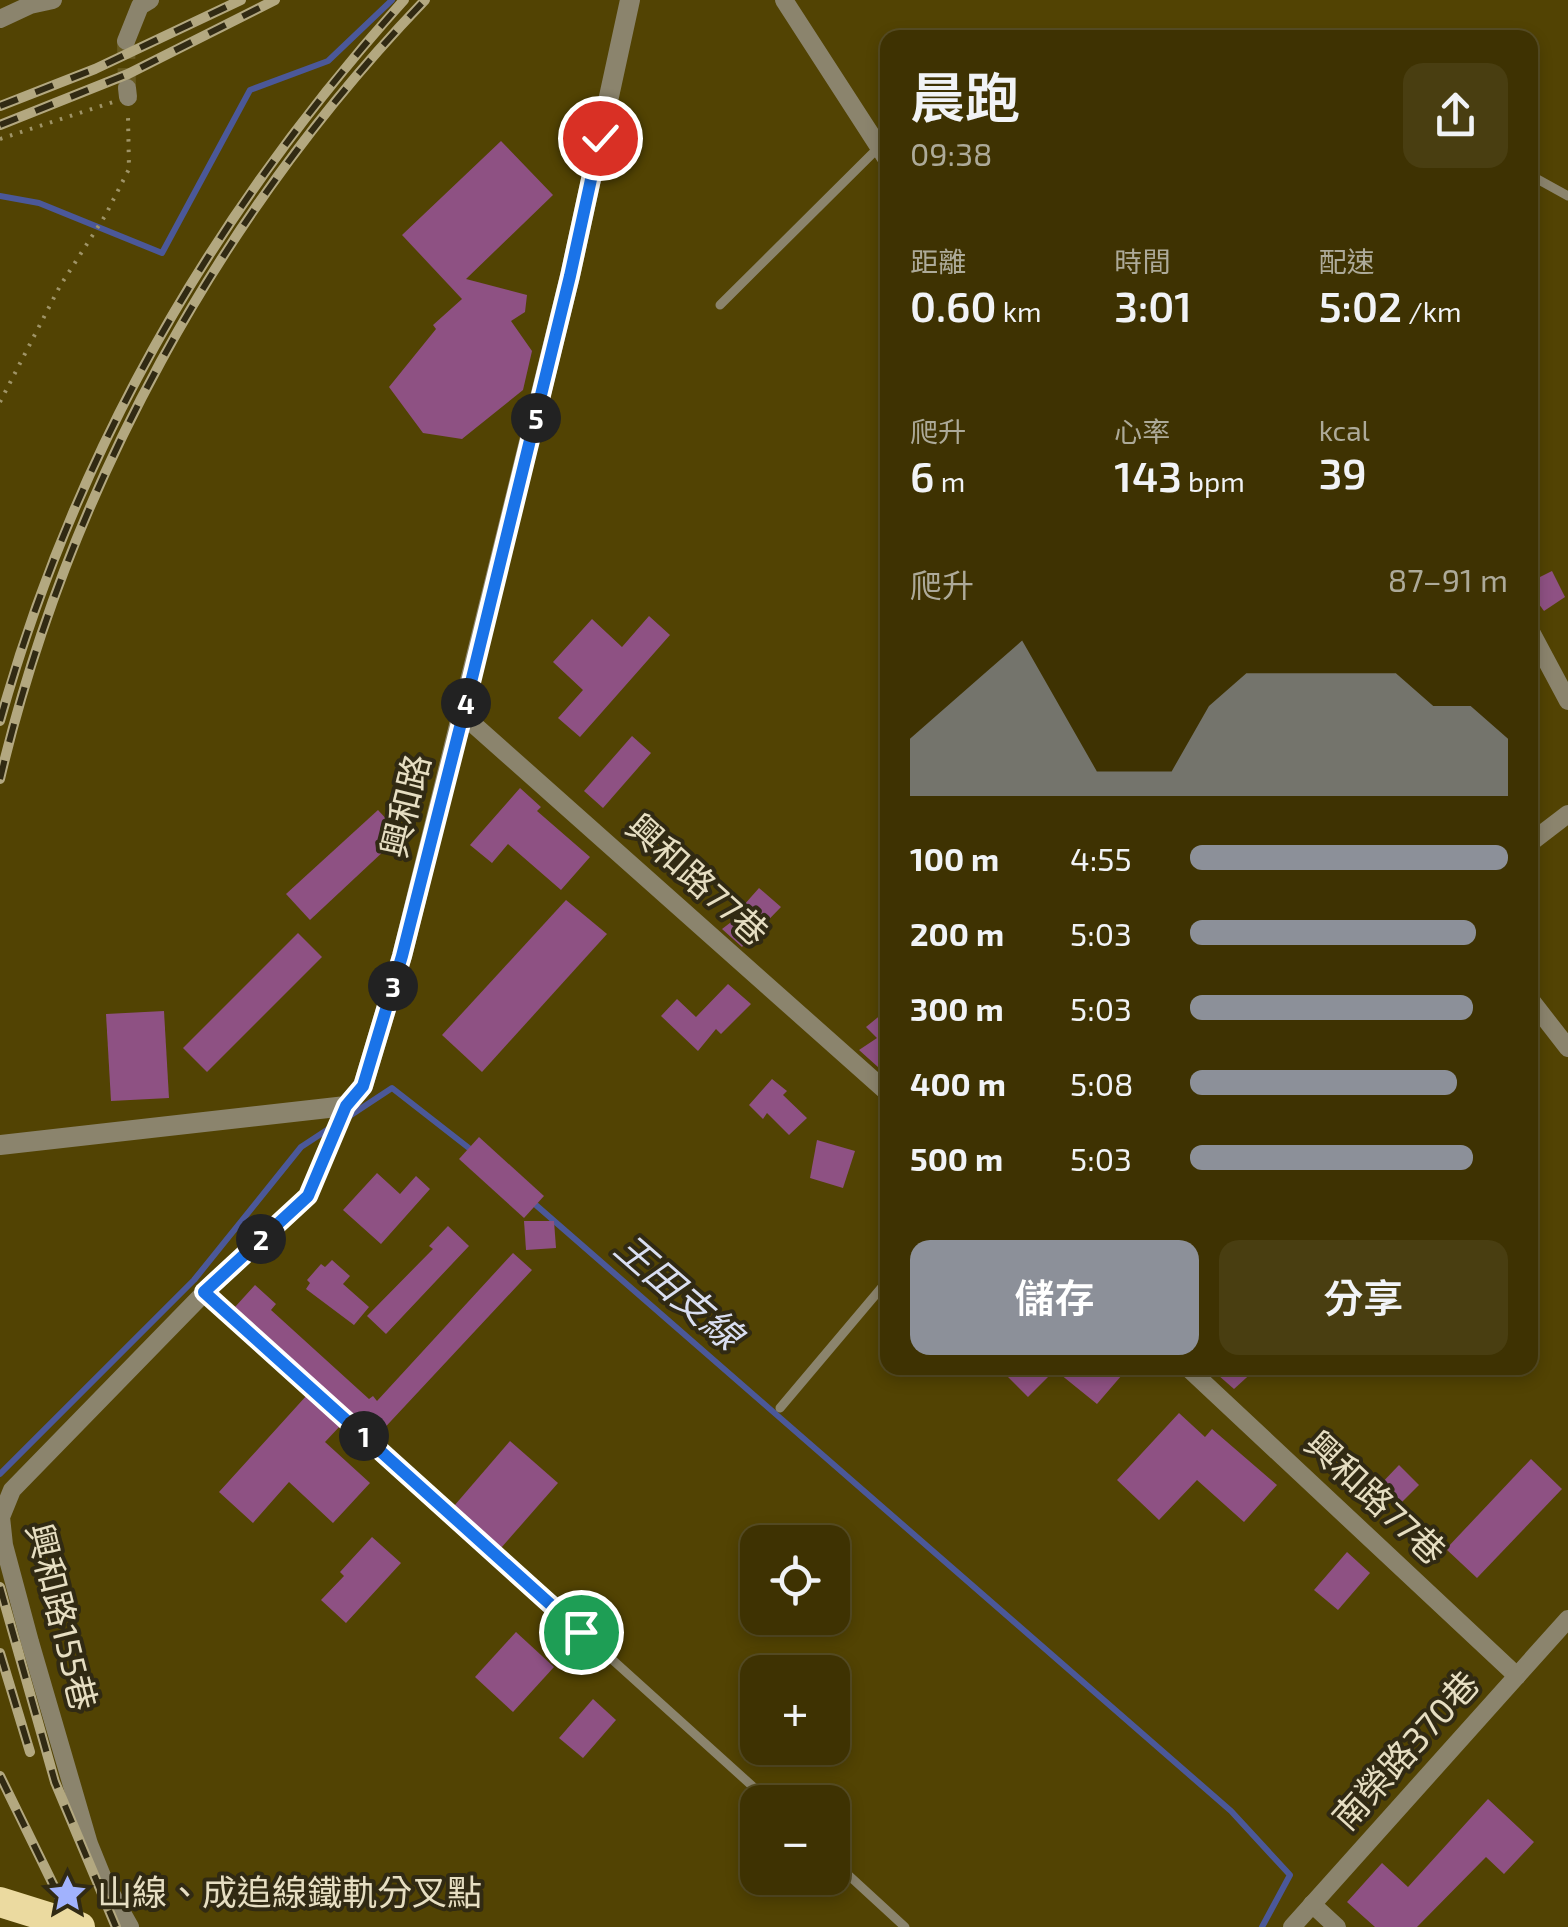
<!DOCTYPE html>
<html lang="zh-TW">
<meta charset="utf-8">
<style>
:root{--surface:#3e3202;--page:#493e11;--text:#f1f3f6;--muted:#adaa99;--line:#574d24;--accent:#8c9099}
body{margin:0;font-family:"Exo 2","Noto Sans TC",sans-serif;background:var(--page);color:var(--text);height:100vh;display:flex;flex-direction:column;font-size:38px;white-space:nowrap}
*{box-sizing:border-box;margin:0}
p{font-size:32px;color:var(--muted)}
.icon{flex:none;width:55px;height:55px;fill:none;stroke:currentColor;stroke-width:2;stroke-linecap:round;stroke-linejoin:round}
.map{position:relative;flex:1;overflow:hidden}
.panel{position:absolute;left:880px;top:30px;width:658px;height:1345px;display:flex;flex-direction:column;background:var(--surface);border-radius:20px;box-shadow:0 5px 15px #0003,0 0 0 2px var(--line)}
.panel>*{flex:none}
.controls{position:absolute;left:740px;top:1525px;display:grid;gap:20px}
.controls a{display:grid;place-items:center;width:110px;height:110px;border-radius:20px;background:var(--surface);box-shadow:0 5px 15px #0003,0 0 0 2px var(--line);font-size:50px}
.pin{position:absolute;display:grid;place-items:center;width:85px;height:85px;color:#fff;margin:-42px;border:5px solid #fff;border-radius:50%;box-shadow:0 2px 10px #0007}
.km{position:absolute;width:50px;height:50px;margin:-25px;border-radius:50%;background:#222;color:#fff;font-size:28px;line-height:50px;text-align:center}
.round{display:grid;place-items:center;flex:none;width:105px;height:105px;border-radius:20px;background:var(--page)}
.summary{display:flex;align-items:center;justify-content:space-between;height:170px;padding:0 30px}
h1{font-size:55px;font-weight:600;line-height:75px}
.metrics{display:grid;grid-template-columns:repeat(3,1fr);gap:15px;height:170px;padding:10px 30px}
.metrics div{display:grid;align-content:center}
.metrics b{font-size:42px;font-weight:600}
.metrics small{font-size:28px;font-weight:400}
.metrics p{font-size:28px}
.chart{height:280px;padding:20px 30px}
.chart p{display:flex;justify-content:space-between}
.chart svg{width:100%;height:180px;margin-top:10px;fill:var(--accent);opacity:.7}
.primary-button{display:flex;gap:20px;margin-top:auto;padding:20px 30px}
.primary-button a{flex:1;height:115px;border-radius:20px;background:var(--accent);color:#fff;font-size:40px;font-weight:600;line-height:115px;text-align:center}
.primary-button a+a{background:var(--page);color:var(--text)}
ul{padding:0 30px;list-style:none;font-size:32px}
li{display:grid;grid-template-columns:160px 120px 1fr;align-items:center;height:75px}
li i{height:25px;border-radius:12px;background:var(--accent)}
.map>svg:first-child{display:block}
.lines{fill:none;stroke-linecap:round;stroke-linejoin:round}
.stream{stroke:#4b5899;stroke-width:6}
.building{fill:#8e5183}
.minor-tunnel{stroke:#685a20;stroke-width:18;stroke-dasharray:18 9;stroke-linecap:butt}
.path{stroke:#9f9467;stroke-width:4;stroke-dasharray:2.5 8;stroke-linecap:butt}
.service{stroke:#8b846d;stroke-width:9}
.minor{stroke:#8b846d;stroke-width:18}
.tertiary{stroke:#8b846d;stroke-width:20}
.rail-casing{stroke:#b3a880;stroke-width:10}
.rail{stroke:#312a13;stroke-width:6;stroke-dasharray:19;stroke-linecap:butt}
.motorway-bridge{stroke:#ebdaa0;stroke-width:30}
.route-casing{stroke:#fff;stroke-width:20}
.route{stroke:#1a73e8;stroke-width:12}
.labels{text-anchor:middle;stroke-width:8;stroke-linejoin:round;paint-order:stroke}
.street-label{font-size:35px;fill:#e6dec2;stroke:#312a13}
.poi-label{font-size:35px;fill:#e6dec2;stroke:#312a13;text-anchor:start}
.water-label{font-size:38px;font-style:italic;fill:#d9def1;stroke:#312a13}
</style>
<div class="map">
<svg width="1568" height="1927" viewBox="0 0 1568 1927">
<rect width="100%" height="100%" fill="#524303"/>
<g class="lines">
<g class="stream">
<path d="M0,196L39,203L162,253L250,90L328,61L392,0"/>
<path d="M348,1117L392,1088L474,1152"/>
<path d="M529,1199L1231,1811L1290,1875L1262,1927"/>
<path d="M0,1474L194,1280L301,1147L333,1126"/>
</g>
</g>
<g class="building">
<path d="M501,141L553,195L466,279L527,295L525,312L511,321L532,351L523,390L462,439L423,433L389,387L436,329L433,325L462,299L402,235Z"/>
<path d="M1552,571L1565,597L1544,611L1530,592V582Z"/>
<path d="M649,616L670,635L580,737L558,718L583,690L553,662L592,619L622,647Z"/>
<path d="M632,736L651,753L603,808L584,791Z"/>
<path d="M520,788L541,807L537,811L590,857L561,890L508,844L492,863L470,845Z"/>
<path d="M378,810L401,835L310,920L286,894Z"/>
<path d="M759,888L781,907L742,947L722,929L739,916L736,914Z"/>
<path d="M566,900L607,934L482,1072L442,1035Z"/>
<path d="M298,933L322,957L207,1072L183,1048Z"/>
<path d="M728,984L751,1004L721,1034L716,1029L698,1051L661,1016L677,999L696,1017Z"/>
<path d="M888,1009V1076L859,1050L877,1038L866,1027Z"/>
<path d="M164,1011L169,1098L111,1101L106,1014Z"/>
<path d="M772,1079L787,1091L783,1095L807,1118L789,1135L767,1113L763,1119L749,1105Z"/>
<path d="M479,1137L544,1196L524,1218L459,1159Z"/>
<path d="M817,1140L855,1151L843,1188L810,1178Z"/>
<path d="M377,1173L400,1194L416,1176L430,1189L381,1244L343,1210Z"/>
<path d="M524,1221H554L556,1248L526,1250Z"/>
<path d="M448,1226L469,1246L386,1334L367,1316L433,1249L429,1246Z"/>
<path d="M513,1253L532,1270L377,1436L235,1307L255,1285L276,1304L271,1310L369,1399L373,1396L377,1401Z"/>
<path d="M332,1260L350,1276L343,1284L369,1307L354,1325L306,1289L310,1283L307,1280L321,1264L325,1267Z"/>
<path d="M999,1368H1128L1097,1404L1055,1370L1028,1397Z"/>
<path d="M1210,1368H1257L1234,1389Z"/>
<path d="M307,1395L341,1425L325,1442L370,1483L333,1523L289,1482L253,1523L219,1492Z"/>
<path d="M1179,1413L1205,1437L1212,1429L1277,1485L1244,1522L1197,1480L1159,1520L1117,1480Z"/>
<path d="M510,1441L558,1483L501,1548L454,1506Z"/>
<path d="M1531,1459L1562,1489L1477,1578L1446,1549Z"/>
<path d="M1399,1465L1419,1485L1397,1507L1377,1488Z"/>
<path d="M372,1537L401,1563L346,1623L321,1600L344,1576L340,1572Z"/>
<path d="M1347,1552L1370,1573L1338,1610L1314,1590Z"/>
<path d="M516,1632L554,1667L513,1712L475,1677Z"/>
<path d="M593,1699L616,1720L583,1758L559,1738Z"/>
<path d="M1488,1799L1534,1842L1504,1874L1486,1857L1417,1927H1375L1347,1902L1382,1863L1408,1887Z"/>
</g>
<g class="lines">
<path class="minor-tunnel" d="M126,41L127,88"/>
<g class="path">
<path d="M0,139L113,102"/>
<path d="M0,402L60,286L105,216L129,169L128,116"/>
</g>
<g class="service">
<path d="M1530,175L1568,196"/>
<path d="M720,305L879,147"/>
<path d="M205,1292L770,1802"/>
<path d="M780,1408L888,1280"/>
<path d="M832,1860L905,1927"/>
</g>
<g class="minor">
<path d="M784,0L888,161"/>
<path d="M0,19L30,5L53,0"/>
<path d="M126,41L140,6L150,0"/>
<path d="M127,88L128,97"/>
<path d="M1530,630L1568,701"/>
<path d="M463,715L888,1093"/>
<path d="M1530,843L1568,814"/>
<path d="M1530,999L1568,1048"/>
<path d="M1188,1368L1517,1676"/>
<path d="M1312,1904L1337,1927"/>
<path d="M130,1927L104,1881L89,1844L30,1642L4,1545L1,1517L12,1490L205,1292L308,1196L346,1106"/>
<path d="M1292,1927L1568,1619"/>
</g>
<path class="tertiary" d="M0,1145L346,1106L363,1086L402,956L570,276L630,0"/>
<defs>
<g id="rail">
<path d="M0,106L95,69L241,0"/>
<path d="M0,125L128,74L275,0"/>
<path d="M0,721C76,449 216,209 404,0"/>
<path d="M0,779C68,491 219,214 425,0"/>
<path d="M0,1587L55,1782L116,1927"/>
<path d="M0,1653L30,1752"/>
<path d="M0,1776L74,1927"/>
</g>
</defs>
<use href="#rail" class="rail-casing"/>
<use href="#rail" class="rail"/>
<path class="motorway-bridge" d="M0,1902L80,1927"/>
</g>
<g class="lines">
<defs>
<path id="route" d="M581,1632L204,1292L308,1196L346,1106L363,1086L402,956L463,715L570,276L600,138"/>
</defs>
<use href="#route" class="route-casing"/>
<use href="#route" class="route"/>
</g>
<defs>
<symbol id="sight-bare" viewBox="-9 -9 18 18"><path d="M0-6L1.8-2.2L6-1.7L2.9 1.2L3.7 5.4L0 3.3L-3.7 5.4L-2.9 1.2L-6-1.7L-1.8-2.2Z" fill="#a1b2fd" stroke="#312a13" stroke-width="2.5" paint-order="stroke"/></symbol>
</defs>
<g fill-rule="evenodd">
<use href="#sight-bare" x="40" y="1866" width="55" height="55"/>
</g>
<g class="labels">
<g class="street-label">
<text transform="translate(406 806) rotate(-76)" y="12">興和路</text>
<text transform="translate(697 880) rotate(42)" y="12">興和路77巷</text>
<text transform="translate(1375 1498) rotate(43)" y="12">興和路77巷</text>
<text transform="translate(61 1617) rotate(76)" y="12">興和路155巷</text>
<text transform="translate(1406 1751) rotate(-48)" y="12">南榮路370巷</text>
</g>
<g class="poi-label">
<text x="97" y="1905">山線、成追線鐵軌分叉點</text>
</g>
<g class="water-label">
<text transform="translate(678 1292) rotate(41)" y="13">王田支線</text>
</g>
</g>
</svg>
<div class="controls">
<a><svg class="icon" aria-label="locate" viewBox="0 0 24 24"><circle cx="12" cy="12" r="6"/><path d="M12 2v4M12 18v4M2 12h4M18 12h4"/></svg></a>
<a>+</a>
<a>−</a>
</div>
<div class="pin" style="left:581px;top:1632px;background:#1e9e55"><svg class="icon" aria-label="arrive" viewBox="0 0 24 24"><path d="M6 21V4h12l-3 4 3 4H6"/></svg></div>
<div class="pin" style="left:600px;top:138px;background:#d93025"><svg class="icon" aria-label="check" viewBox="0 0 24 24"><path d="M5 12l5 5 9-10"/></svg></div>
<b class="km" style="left:364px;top:1436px">1</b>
<b class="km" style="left:261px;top:1239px">2</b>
<b class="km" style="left:393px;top:986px">3</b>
<b class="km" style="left:466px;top:703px">4</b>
<b class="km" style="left:536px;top:418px">5</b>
<section class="panel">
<div class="summary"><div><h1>晨跑</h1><p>09:38</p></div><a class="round"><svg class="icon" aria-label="share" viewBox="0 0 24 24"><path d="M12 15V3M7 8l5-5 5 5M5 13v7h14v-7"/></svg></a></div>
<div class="metrics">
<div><p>距離</p><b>0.60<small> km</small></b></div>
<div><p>時間</p><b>3:01</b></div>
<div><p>配速</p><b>5:02<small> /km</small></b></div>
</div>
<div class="metrics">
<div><p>爬升</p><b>6<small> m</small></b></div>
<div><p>心率</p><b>143<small> bpm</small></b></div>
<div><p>kcal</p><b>39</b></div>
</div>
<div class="chart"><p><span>爬升</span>87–91 m</p>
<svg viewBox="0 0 160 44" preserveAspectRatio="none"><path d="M0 44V30L10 22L20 14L30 6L40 22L50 38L60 38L70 38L80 22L90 14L100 14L110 14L120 14L130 14L140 22L150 22L160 30V44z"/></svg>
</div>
<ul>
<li><b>100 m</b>4:55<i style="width:100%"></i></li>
<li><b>200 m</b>5:03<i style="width:90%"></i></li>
<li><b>300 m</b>5:03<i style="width:89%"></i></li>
<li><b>400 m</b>5:08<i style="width:84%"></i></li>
<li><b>500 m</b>5:03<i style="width:89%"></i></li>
</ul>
<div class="primary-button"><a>儲存</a><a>分享</a></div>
</section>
</div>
